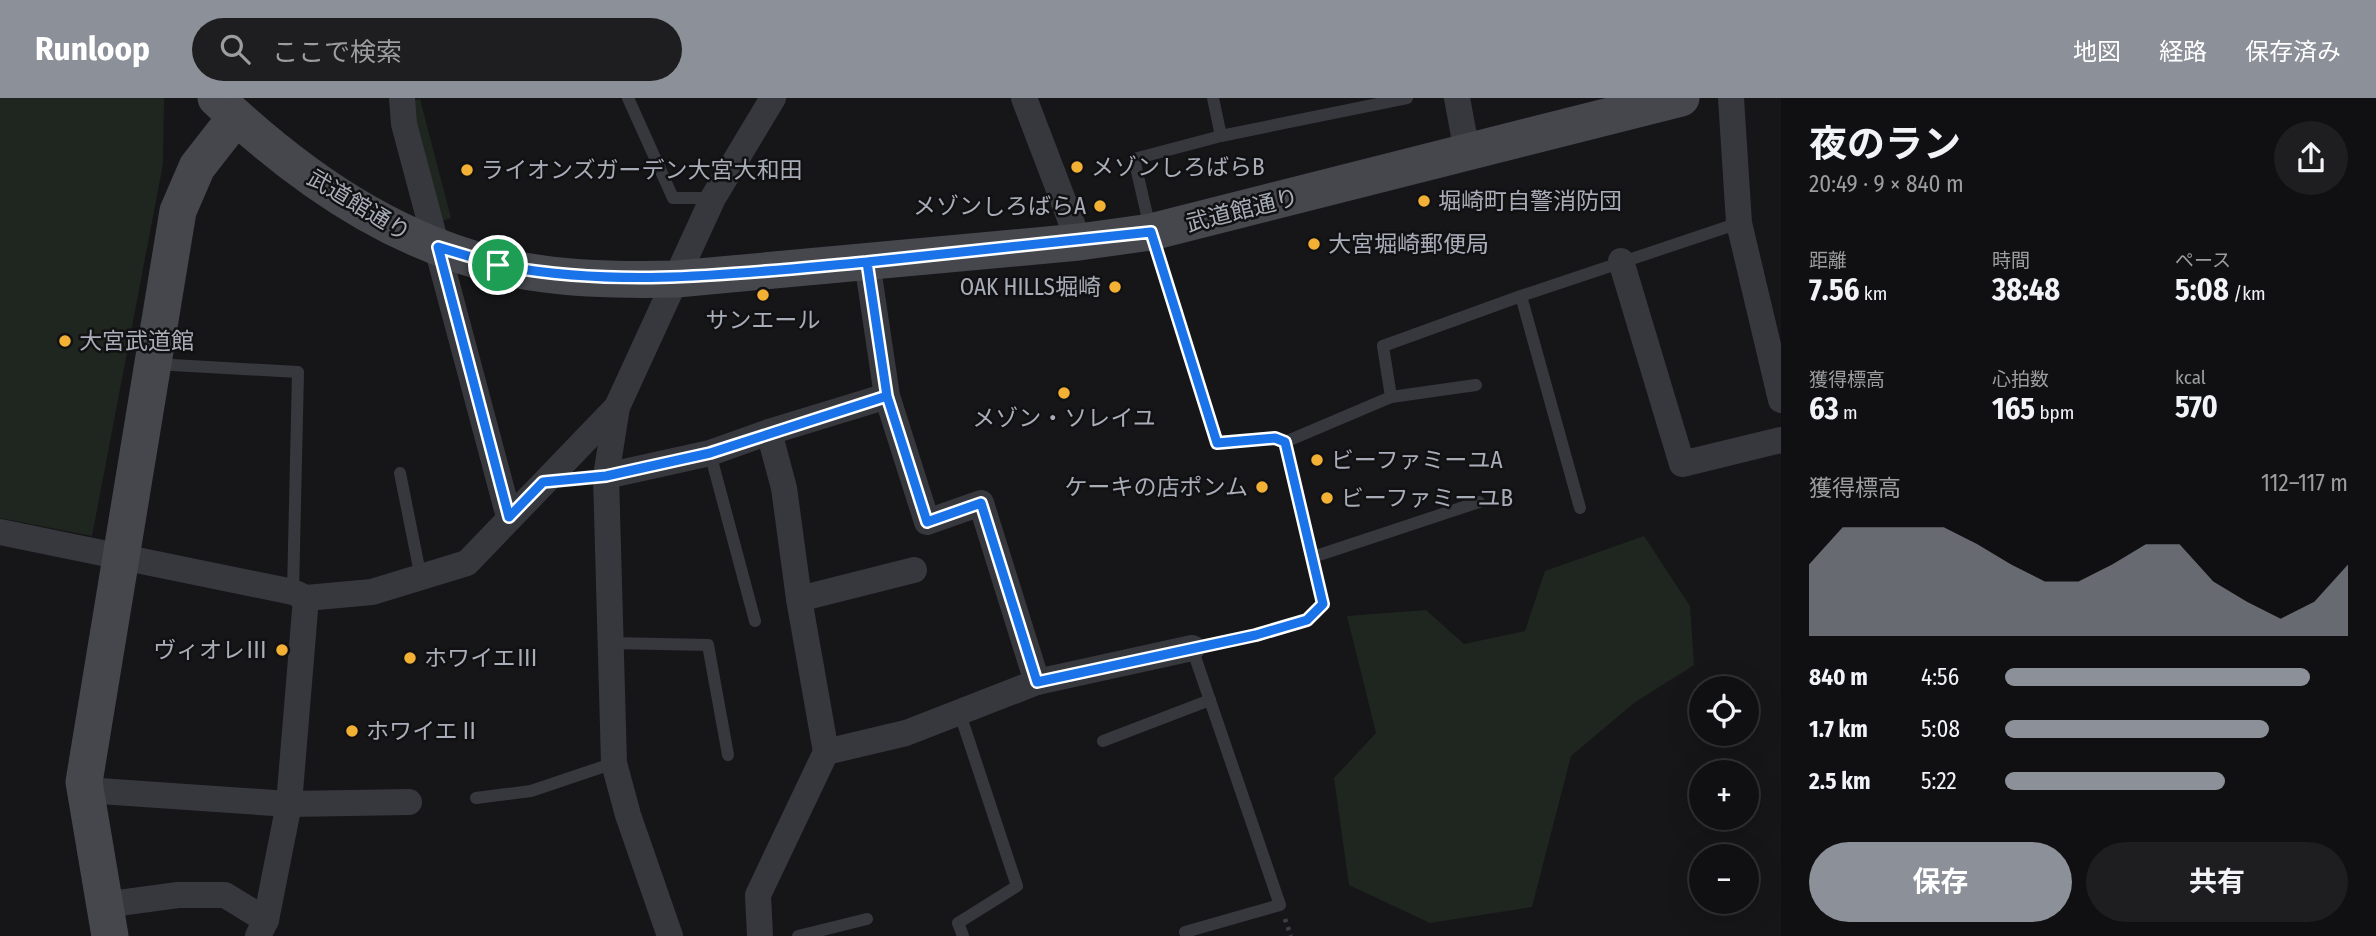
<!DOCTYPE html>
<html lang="ja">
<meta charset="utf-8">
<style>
:root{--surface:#101012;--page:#1e1e20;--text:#f1f3f6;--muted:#9c9d9f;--line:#303032;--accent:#8c9099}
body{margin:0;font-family:"Fira Sans Condensed","Noto Sans JP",sans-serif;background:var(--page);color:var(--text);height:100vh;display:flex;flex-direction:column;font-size:26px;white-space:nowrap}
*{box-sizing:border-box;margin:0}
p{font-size:23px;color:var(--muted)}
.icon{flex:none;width:38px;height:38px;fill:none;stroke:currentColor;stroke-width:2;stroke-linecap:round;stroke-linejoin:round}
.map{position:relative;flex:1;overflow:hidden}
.sheet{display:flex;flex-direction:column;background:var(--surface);width:595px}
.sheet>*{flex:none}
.fabs{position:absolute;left:1689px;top:578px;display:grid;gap:14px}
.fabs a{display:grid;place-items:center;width:70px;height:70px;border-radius:50%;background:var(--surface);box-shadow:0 7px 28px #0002,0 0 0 2px var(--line);font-size:35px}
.pin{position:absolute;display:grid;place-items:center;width:60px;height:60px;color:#fff;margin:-30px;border:4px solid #fff;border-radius:50%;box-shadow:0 2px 7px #0007}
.round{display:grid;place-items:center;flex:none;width:74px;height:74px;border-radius:37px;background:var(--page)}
.headline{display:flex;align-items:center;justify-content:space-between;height:119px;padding:0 28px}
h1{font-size:38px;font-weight:700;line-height:52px}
.figures{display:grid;grid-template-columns:repeat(3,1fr);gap:10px;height:119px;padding:7px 28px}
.figures div{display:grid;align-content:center}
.figures b{font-size:30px;font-weight:700}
.figures small{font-size:19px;font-weight:400}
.figures p{font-size:19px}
.chart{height:196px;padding:14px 28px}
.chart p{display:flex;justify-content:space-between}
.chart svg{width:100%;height:126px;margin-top:7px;fill:var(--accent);opacity:.7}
.primary-button{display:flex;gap:14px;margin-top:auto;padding:14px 28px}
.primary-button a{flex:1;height:80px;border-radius:42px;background:var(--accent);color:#fff;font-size:28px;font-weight:700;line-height:80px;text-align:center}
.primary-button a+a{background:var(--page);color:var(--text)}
ul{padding:0 28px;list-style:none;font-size:23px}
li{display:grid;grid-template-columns:112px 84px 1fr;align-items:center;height:52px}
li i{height:18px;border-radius:9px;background:var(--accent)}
header{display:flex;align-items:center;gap:42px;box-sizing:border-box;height:98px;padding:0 35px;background:var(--accent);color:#fff}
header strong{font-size:33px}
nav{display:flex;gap:38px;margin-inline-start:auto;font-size:24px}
.search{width:490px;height:63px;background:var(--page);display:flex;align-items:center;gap:18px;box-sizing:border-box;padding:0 24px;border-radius:38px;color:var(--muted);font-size:26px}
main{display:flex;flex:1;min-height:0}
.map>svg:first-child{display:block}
.green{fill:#1e261f}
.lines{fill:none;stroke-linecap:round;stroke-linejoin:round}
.path{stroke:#3d3f44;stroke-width:4.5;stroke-dasharray:3.5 5;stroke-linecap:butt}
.lane{stroke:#37383d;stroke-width:12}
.street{stroke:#37383d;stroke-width:26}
.secondary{stroke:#45474d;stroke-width:37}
.route-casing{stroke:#fff;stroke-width:14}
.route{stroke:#1a73e8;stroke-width:9}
.poi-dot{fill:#f2b134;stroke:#111113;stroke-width:2.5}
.labels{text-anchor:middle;stroke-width:5;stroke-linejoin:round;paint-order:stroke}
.poi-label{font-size:23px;fill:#a8adb8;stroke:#111113;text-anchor:start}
.street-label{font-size:23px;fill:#a8adb8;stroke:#111113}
</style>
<header>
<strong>Runloop</strong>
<div class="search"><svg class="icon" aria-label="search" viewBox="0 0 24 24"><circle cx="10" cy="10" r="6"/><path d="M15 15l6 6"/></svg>ここで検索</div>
<nav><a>地図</a><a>経路</a><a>保存済み</a></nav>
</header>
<main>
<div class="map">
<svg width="1781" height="838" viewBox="0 0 1781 838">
<rect width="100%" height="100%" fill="#161618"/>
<g class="green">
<path d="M0,0H164L163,66L92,438L0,420Z"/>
<path d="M420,1L451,120L438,124L407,4Z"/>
<path d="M1644,438L1690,508L1694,567L1634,605L1571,658L1532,809L1430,825L1349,787L1334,680L1376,635L1347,518L1426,512L1464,546L1525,533L1545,473Z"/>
</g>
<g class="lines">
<path class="path" d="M1285,821L1291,838"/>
<g class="lane">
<path d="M628,0L673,100H712"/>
<path d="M1213,0L1221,38"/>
<path d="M1521,198L1580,410"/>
<path d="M155,266L298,274L293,494"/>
<path d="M1391,299L1476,287"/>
<path d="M1285,344L1391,299L1383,248L1521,198L1739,125"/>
<path d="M710,355L755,523"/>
<path d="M400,375L421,480"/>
<path d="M551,383L606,378"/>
<path d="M1313,459L1479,404"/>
<path d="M612,545L708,547L728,657"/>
<path d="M960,616L1017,788L958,825L963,838"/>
<path d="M1103,643L1210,602"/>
<path d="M476,700L531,693L614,665"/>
<path d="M1185,834L1280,807L1192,550L1256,537L1307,522L1323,506L1285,344L1275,339L1218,346L1151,134L1134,61L1221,38L1407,0"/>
<path d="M798,838L867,821"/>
</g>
<g class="street">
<path d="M402,0L404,26L509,419"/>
<path d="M1024,0L1079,144"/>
<path d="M1457,0L1467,54"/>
<path d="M1731,0L1739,125L1781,302"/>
<path d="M1621,163L1682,366L1781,342"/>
<path d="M867,164L887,298L927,424L981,405L1037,584"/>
<path d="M769,334L887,298"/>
<path d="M606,378L710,355L769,334L784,390L799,501L826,654"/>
<path d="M0,434L293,494L306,500L372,494L467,465L617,309"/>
<path d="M799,501L914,472"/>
<path d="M85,692L289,706L409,704"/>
<path d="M104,807L178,797H225L266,822"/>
<path d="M258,838L266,822L289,706L306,500"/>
<path d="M670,838L628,717L614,665L606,378L617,309L713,100L773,0"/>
<path d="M760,838L758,797L826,654L906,635L1037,584L1192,550"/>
</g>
<g class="secondary">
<path d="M216,0C308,87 415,160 544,176C588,182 633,182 677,181L1079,144L1151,134L1681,0"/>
<path d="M110,838L84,684L178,113L197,69L236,19"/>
</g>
</g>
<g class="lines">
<defs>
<path id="route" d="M498,167C622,191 743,175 867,164L887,298L927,424L981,405L1037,584L1256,537L1307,522L1323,506L1285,344L1275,340L1217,345L1151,134L867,164L887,298L710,355L606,378L543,384L509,419L438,149L498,167"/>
</defs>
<use href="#route" class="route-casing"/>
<use href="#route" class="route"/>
</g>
<g class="poi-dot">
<circle cx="1077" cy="69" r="7"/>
<circle cx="467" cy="72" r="7"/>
<circle cx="1424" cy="103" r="7"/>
<circle cx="1100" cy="108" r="7"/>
<circle cx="1314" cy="146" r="7"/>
<circle cx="1115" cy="189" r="7"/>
<circle cx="763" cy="197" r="7"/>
<circle cx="65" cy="243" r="7"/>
<circle cx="1064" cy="295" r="7"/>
<circle cx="1317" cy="362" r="7"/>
<circle cx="1262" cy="389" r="7"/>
<circle cx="1327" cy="400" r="7"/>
<circle cx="282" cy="552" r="7"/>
<circle cx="410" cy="560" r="7"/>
<circle cx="352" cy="633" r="7"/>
</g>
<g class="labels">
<g class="poi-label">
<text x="1091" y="77">メゾンしろばらB</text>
<text x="481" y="80">ライオンズガーデン大宮大和田</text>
<text x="1438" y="111">堀崎町自警消防団</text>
<text x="1086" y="116" text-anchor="end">メゾンしろばらA</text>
<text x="1328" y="154">大宮堀崎郵便局</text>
<text x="1101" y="197" text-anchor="end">OAK HILLS堀崎</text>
<text x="763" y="230" text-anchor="middle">サンエール</text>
<text x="79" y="251">大宮武道館</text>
<text x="1064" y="328" text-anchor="middle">メゾン・ソレイユ</text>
<text x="1331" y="370">ビーファミーユA</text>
<text x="1248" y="397" text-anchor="end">ケーキの店ポンム</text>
<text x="1341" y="408">ビーファミーユB</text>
<text x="268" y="560" text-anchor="end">ヴィオレⅢ</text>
<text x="424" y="568">ホワイエⅢ</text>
<text x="366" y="641">ホワイエⅡ</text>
</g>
<g class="street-label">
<text transform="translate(359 107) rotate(31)" y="8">武道館通り</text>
<text transform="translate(1242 112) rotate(-14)" y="8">武道館通り</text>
</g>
</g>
</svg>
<div class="fabs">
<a><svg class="icon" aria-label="locate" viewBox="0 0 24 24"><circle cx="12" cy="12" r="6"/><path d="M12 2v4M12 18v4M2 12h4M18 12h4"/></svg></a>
<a>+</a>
<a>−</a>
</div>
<div class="pin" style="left:498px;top:167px;background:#1e9e55"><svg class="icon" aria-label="arrive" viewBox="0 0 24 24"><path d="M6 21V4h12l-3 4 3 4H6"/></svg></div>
</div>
<section class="sheet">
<div class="headline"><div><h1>夜のラン</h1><p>20:49 · 9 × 840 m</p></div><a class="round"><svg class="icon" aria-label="share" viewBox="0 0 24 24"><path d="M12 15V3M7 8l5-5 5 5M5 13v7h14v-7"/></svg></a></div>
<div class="figures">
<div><p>距離</p><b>7.56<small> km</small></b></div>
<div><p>時間</p><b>38:48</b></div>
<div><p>ペース</p><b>5:08<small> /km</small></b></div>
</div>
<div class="figures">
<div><p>獲得標高</p><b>63<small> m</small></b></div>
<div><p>心拍数</p><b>165<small> bpm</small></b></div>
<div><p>kcal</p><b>570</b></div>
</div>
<div class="chart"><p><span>獲得標高</span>112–117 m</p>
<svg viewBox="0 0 160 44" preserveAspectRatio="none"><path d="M0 44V19L10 6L20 6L30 6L40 6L50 12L60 19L70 25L80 25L90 19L100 12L110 12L120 25L130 32L140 38L150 32L160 19V44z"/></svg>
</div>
<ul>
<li><b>840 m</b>4:56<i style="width:89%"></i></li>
<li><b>1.7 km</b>5:08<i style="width:77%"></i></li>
<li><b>2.5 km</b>5:22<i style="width:64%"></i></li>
</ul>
<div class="primary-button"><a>保存</a><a>共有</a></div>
</section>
</main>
